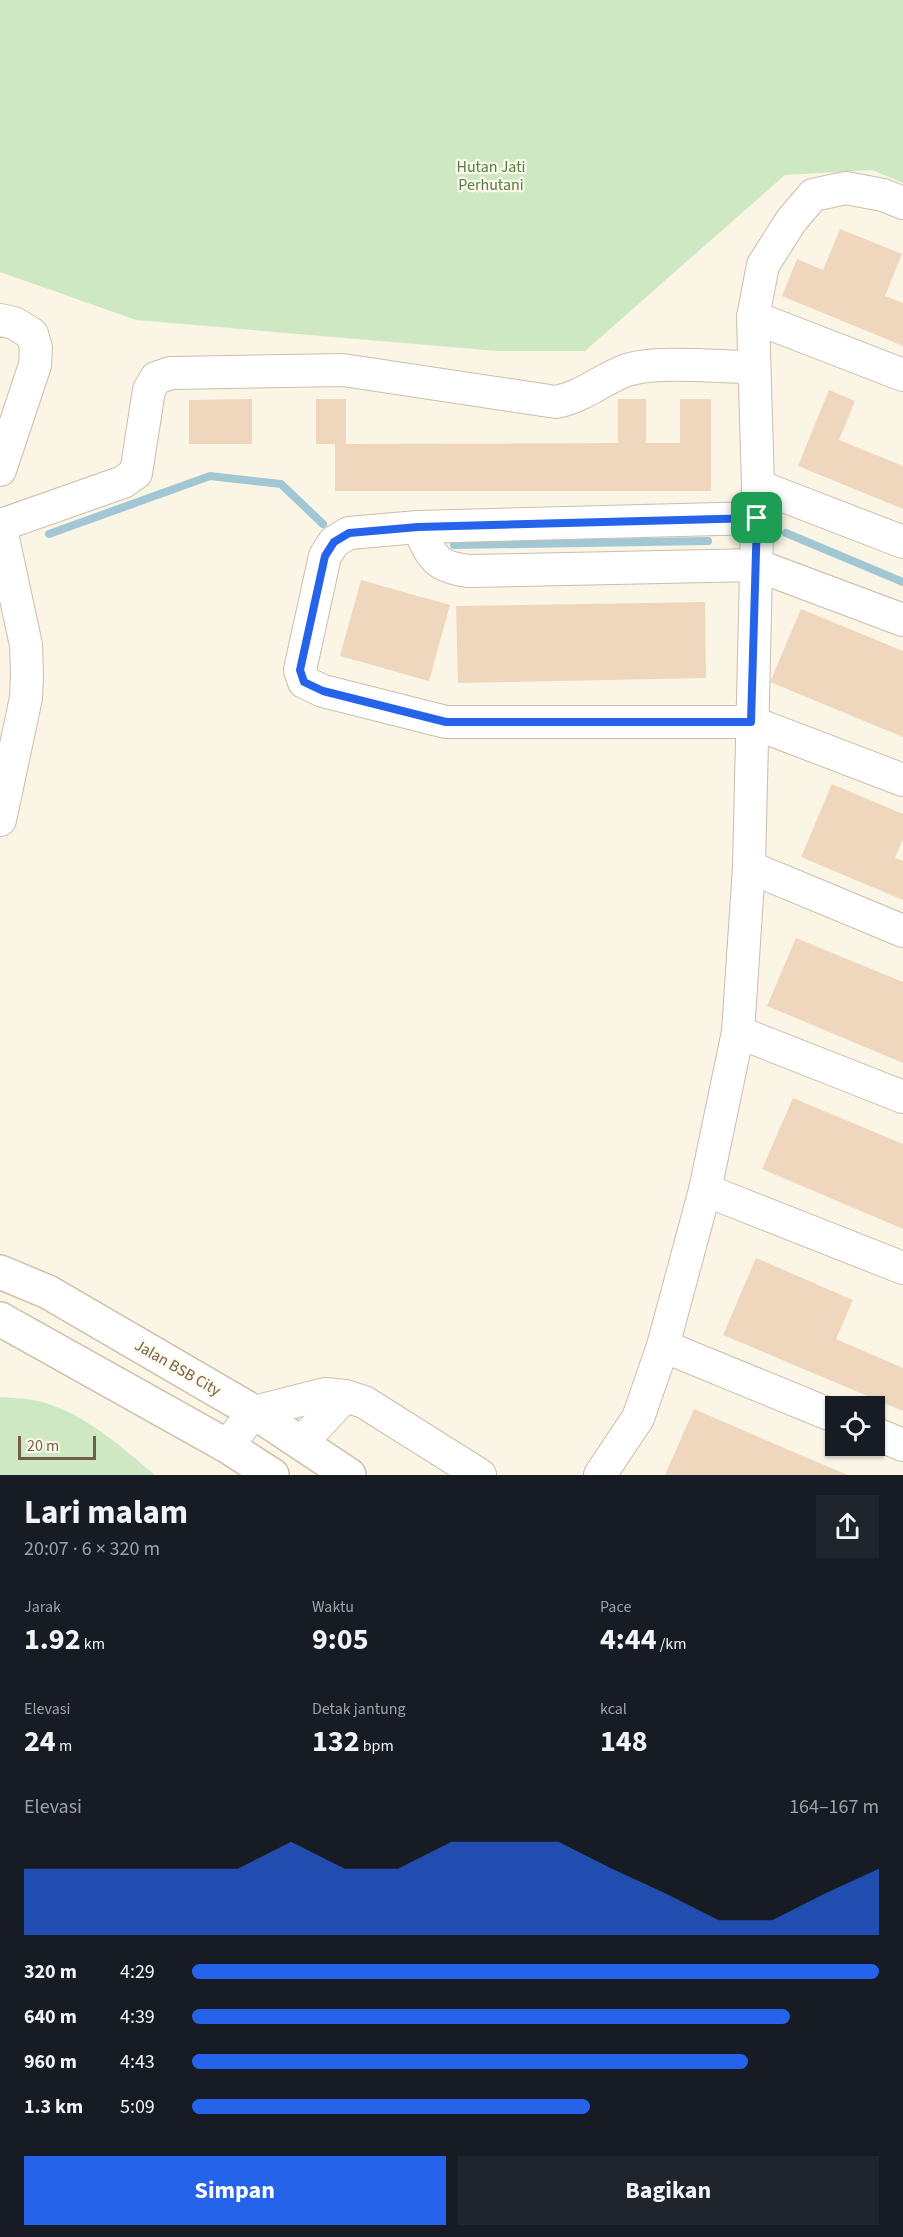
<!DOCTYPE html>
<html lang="id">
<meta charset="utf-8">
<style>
:root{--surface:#171b24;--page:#20242c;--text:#f1f3f6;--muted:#9ea1a6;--accent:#2563eb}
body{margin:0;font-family:"Source Sans 3",sans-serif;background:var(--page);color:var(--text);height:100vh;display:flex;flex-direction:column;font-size:22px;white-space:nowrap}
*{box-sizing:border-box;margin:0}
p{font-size:20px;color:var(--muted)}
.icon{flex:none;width:33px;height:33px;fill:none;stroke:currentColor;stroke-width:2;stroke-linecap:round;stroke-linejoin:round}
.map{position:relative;height:1475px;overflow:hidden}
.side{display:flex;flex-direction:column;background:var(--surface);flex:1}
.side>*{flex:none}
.buttons{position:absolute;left:825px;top:1396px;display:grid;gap:12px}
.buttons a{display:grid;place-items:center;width:60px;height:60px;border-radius:0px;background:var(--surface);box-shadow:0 2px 4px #0004;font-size:30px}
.scale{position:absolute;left:18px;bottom:15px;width:78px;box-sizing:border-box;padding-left:6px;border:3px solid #735e4b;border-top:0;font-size:16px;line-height:21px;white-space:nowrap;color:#735e4b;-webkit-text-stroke:4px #fef9eb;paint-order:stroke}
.pin{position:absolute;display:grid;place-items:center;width:51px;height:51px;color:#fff;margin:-26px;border-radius:12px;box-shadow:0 3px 9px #0006}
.round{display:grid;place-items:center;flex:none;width:63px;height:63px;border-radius:0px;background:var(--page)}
.headline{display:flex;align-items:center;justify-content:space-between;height:102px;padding:0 24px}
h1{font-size:33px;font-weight:700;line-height:45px}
.stats{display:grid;grid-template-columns:repeat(3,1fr);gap:9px;height:102px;padding:6px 24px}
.stats div{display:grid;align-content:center}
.stats b{font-size:30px;font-weight:700}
.stats small{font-size:16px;font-weight:400}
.stats p{font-size:16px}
.chart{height:168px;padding:12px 24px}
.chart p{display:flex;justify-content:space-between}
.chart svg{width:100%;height:108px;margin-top:6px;fill:var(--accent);opacity:.7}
.primary-button{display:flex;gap:12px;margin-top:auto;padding:12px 24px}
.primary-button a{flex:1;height:69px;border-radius:0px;background:var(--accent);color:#fff;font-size:24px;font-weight:700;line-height:69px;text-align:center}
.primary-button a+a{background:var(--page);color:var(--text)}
ul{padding:0 24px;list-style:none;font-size:20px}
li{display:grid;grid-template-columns:96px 72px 1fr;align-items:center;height:45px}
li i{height:15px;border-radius:8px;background:var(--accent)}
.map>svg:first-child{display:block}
.green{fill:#cfe8c4}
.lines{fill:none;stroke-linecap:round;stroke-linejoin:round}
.stream{stroke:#a1c7d5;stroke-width:8}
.building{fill:#efd7be}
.street-casing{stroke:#ccbdac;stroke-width:34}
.secondary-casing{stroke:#cfbea9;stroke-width:36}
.street{stroke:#fff;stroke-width:32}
.secondary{stroke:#fff;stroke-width:33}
.route-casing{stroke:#fff;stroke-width:12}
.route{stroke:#2563eb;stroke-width:8}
.labels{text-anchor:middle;stroke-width:4.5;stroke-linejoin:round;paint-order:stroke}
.park-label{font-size:16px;fill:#517d47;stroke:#fef9eb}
.street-label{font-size:16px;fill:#735e4b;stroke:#fef9eb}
</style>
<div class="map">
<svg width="903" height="1475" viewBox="0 0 903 1475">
<rect width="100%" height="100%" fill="#fbf5e5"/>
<g class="green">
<path d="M0,0H903V183L872,170L785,175L585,351H497L136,320L0,272Z"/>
<path d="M0,1397C14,1398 29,1398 42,1402C87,1415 120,1446 155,1475H0Z"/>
</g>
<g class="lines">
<g class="stream">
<path d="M786,533L903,582"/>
<path d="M49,534L210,476L281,484L323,524"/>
<path d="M454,545L708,541"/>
</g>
</g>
<g class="building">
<path d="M840,229L902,254L885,296L903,303V346L782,296L797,259L823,270Z"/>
<path d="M829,390L855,401L839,440L903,466V509L798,466Z"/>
<path d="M252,399V444H189V400Z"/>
<path d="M316,399H346V444L618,443V399H646V443H680V399H711V491H335V444H316Z"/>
<path d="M361,580L450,605L429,681L340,656Z"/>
<path d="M705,602L706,678L458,683L456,606Z"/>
<path d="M801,609L903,651V737L770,682Z"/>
<path d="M832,784L903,814V839L895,858L903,861V900L801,857Z"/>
<path d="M796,938L903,982V1063L767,1006Z"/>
<path d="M793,1098L903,1144V1229L762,1169Z"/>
<path d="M756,1258L853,1300L836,1339L903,1368V1411L723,1335Z"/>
<path d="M694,1409L791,1451L848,1475H665Z"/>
</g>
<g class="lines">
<defs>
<g id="street">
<path d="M753,317L903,375"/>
<path d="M0,320L14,323L32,334L36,348L35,365L0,470"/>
<path d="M758,486L903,542"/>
<path d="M757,518L418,527L349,533L334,542L325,556L300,670L304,682L323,691L446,722H751L903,780"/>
<path d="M0,524L26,645L27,674L26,698L0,820"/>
<path d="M1,525L123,482L136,473L149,390L156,378L171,373L343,370L556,402C583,397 602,379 627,370C658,360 719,367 752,367"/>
<path d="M418,527C432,556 434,567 469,571L756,565L903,620"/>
<path d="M749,867L903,931"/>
<path d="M738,1032L903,1097"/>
<path d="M705,1190L903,1268"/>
<path d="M663,1346L836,1417"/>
<path d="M874,1433L903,1445"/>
<path d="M301,1443L345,1396"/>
<path d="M227,1446L254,1412L325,1394L345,1396L364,1402L480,1475"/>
<path d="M600,1475L638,1418L663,1346L705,1190L738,1032L749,867L758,486L753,317L763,265L791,221L813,195L846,188L883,195L903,203"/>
</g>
<g id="secondary">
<path d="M0,1272L48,1292L254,1412L349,1475"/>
<path d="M0,1319L227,1446L272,1475"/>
</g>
</defs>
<use href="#street" class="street-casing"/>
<use href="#secondary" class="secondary-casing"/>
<use href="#street" class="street"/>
<use href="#secondary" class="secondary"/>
</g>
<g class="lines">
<defs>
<path id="route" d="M757,518L751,722H446L323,691L304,682L300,670L325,556L334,542L349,533L418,527Z"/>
</defs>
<use href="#route" class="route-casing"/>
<use href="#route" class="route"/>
</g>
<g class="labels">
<g class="park-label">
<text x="491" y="172">Hutan Jati<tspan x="491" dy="18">Perhutani</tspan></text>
</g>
<g class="street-label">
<text transform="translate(178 1367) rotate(30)" y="6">Jalan BSB City</text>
</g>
</g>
</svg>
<div class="buttons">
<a><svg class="icon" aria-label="locate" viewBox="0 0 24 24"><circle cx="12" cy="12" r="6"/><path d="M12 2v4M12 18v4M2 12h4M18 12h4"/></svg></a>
</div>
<div class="scale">20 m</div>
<div class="pin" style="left:757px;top:518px;background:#1e9e55"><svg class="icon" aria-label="arrive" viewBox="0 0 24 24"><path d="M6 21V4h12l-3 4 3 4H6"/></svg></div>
</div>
<section class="side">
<div class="headline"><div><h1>Lari malam</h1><p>20:07 · 6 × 320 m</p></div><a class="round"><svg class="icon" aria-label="share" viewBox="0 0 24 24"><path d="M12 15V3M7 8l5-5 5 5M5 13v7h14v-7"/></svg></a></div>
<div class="stats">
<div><p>Jarak</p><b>1.92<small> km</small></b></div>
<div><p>Waktu</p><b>9:05</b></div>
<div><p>Pace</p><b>4:44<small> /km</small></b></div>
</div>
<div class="stats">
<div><p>Elevasi</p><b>24<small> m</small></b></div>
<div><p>Detak jantung</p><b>132<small> bpm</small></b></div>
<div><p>kcal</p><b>148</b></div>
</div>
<div class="chart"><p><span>Elevasi</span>164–167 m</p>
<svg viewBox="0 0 160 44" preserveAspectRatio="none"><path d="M0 44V17L10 17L20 17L30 17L40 17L50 6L60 17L70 17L80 6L90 6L100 6L110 17L120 27L130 38L140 38L150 27L160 17V44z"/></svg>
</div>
<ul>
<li><b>320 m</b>4:29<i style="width:100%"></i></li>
<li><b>640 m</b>4:39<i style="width:87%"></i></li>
<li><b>960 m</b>4:43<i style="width:81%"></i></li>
<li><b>1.3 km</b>5:09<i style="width:58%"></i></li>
</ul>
<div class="primary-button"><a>Simpan</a><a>Bagikan</a></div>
</section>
